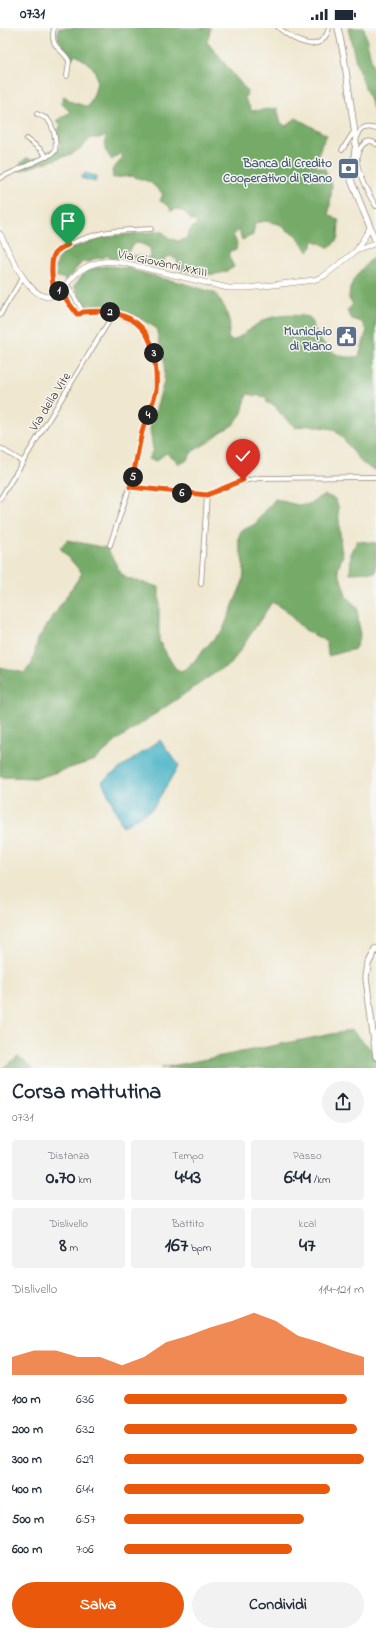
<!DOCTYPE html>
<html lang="it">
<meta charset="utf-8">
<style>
:root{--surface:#fff;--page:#f2f2f3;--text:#1f2937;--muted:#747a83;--accent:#ea580c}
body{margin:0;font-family:"Indie Flower",sans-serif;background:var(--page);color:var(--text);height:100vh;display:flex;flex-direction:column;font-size:15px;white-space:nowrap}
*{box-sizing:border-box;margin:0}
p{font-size:13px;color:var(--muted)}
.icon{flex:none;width:22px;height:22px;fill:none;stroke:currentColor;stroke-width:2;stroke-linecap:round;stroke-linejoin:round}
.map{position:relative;height:1040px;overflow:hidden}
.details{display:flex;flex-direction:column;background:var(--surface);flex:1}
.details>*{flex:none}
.pin{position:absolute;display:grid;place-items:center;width:34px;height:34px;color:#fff;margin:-41px -17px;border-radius:50% 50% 50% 0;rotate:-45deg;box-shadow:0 0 4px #0007}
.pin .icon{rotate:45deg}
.km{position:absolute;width:20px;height:20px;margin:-10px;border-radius:50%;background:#222;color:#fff;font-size:11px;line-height:20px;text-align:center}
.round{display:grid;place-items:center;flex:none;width:42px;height:42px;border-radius:21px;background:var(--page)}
.headline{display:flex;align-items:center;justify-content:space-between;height:68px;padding:0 12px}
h1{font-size:22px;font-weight:700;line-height:30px}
.figures{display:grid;grid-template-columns:repeat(3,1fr);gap:6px;height:68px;padding:4px 12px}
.figures div{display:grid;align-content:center;border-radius:4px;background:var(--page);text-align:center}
.figures b{font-size:20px;font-weight:700}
.figures small{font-size:11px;font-weight:400}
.figures p{font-size:11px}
.chart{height:112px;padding:8px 12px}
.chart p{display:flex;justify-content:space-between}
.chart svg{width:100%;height:72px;margin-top:4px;fill:var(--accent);opacity:.7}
.button{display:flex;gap:8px;margin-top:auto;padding:8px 12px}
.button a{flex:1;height:46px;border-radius:24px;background:var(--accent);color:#fff;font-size:16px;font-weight:700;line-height:46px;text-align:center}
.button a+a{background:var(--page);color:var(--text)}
ul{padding:0 12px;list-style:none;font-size:13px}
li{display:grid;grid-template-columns:64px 48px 1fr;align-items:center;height:30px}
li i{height:10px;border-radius:5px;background:var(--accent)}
.status{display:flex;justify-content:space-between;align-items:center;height:28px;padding:0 20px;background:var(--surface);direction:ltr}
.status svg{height:11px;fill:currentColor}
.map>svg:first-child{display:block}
.forest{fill:#74aa67;stroke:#586a42}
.water{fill:#48b3c6;stroke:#426e72}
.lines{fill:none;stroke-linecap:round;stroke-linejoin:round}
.minor-casing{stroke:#958876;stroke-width:5.5}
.tertiary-casing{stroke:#958876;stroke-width:6}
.secondary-casing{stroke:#958876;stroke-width:7}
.minor{stroke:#fff;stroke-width:4}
.tertiary{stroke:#fff;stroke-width:5}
.secondary{stroke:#fff;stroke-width:5.5}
.route-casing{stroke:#fff;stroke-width:8}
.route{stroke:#ea580c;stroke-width:5}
.labels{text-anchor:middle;stroke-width:3;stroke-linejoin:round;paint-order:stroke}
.service-label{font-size:13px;font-weight:bold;fill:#4e5e75;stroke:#f6f6f2;text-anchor:end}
.street-label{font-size:13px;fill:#3b2a1e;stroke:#f6f6f2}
</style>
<div class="status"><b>07:31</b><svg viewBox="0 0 49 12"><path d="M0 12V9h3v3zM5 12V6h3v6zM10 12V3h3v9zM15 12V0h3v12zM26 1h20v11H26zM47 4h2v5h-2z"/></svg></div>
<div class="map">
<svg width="376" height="1040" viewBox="0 0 376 1040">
<rect width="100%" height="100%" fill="#f6f6f2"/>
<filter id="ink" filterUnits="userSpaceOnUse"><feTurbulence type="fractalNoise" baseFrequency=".025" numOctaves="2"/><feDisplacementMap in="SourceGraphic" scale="8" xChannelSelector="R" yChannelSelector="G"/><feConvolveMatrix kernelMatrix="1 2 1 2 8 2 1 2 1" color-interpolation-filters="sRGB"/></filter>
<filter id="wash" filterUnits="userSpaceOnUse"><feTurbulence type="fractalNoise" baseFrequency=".012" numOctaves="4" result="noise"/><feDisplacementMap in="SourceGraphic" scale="16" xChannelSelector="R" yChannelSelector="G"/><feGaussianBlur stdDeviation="0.9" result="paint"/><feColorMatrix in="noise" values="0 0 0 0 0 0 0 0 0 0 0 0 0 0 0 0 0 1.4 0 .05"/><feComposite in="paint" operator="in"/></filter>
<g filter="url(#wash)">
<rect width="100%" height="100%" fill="#efe7cf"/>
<g class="forest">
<path d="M58,0H211L207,14L247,63L245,71L252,83L277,80L281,95L286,98L296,90L327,107L321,118L315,138L325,141L332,157L329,186L339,193L338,210L330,220L313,212L312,219L308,223L295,206L288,203L279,196L265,193L255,195L253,207L242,212L239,202L233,207L237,215L236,222L229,223L230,231L234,239C217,251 197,246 179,242L177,232L170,228L164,230L165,236L149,235L133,231V227L151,230L150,220L142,216L135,215L123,230L111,231L109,227L102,230L93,231L90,234H82L65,254L64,250H57L56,238L59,230L61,226L69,221L103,209L162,203L169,210L178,213L186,211L190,202L198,194L191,192L186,185L177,181L171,183L169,178L160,173L163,166L150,154L132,148L113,150L112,142L123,130L120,125L112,132L105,122L106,108L99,110H91L81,120L72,126L22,142L17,139L26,130L39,132L50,122L56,123L61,116L56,107L61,96L56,93L70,84L61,75L64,68L72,74L88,79C94,67 102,51 92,39C88,34 81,31 76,27L71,31L58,11Z"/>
<path d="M348,0H364L376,53V88L357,38Z"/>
<path d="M373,229L376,230V259L375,260L376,264V443L362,435L341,408L333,401L309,397L295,400C288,390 279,388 275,377L267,375L266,369L247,366L242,385L233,397L221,404L207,415L193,423L186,433L179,436L174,430L166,425L156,433L148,431L153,422L150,401L164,354L165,336L156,300C128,283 120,278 87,281L74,258L87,242L105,238L130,240L135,243L151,247L159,250L179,254L215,265L225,280L230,296L228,309L232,313C242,308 247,303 256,297C270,286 292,286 309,289C312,294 313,299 316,304C325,321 339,333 359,328L367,302L362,294L352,291L347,283L353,276L349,271C349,251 360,244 373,229Z"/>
<path d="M325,467L335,471L338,478L341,520L343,527L338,541L346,568L357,580L360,608L355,621L328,628L327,616L324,612L303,601L286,583L272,574L231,636L218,643L120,710L95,732L38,750L0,749V639L24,645L32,636L38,611L82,545L60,520L67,512L107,520L121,545L126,550L159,559V613L175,640L181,644L187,641L216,608L222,604L243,553L244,540L238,510L241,503L255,496L275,471C284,473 301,480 309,476C316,473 318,468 325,467Z"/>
<path d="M357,513L376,515V544L350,545L351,526Z"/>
<path d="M352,1002L376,1026V1040H161Z"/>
<path d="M18,1028L33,1040H3Z"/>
</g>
<g class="water">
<path d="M85,145L97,148L95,154L81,150Z"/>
<path d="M160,712L179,737L153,780L123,799L102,753Z"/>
</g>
</g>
<g filter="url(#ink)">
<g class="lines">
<defs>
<g id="minor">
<path d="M54,0C49,21 63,20 69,33L67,48"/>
<path d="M279,0C294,13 321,28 329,0"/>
<path d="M27,111L40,121L47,129"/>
<path d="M356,112C360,101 365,97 376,101"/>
<path d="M376,116C372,113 369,112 365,115C346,129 367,164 376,178"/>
<path d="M342,122L355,102"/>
<path d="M0,150L52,126L55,123C57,115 54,99 48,92C45,89 41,88 37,86"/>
<path d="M67,256L83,284"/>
<path d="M60,263L77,286H80L83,284L100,283L114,285L126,290L140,298L147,305L150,313L156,344L155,368L143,400L132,452L110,517"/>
<path d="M54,266C53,255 48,237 54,226C59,217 97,206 108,204C122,202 137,202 151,201"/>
<path d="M0,287L23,249"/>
<path d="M0,420L23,434"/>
<path d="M129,459L207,467L237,454L260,450L376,449"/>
<path d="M0,471L114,285"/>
<path d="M201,556L207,467"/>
</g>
<g id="tertiary">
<path d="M0,206C9,223 26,267 48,269C58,266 65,258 72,250C86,235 104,231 124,235L228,260H248L314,252L324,248L356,223L376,215"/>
<path d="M356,223L370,200"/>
</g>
<g id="secondary">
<path d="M338,0L344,29L355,106L356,115L351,152L376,214"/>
<path d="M376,921L368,936L366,950L376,1029"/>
</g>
</defs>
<use href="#minor" class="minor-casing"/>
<use href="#tertiary" class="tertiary-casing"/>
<use href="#secondary" class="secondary-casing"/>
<use href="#minor" class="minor"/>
<use href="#tertiary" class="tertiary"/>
<use href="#secondary" class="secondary"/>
</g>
</g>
<g class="lines" filter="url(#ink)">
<defs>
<path id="route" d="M68,217C64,219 58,221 55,225C49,234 53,256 54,266L60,263L77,286H80L83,284C92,284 101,282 110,284C140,290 152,306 155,334C156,343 157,353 156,362C154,375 147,387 143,400C138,419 136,439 130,459L207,467L243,452"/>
</defs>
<use href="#route" class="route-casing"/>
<use href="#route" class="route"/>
</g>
<defs>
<symbol id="bank-square" viewBox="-11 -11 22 22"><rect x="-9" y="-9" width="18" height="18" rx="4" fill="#5c6f8a" stroke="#f6f6f2"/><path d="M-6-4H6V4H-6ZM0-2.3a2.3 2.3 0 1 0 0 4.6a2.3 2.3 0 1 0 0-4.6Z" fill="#fff"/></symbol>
<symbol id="civic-square" viewBox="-11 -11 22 22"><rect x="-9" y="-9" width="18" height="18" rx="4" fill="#5c6f8a" stroke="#f6f6f2"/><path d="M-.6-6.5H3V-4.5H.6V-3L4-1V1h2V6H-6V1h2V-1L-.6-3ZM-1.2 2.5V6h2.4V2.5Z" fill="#fff"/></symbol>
</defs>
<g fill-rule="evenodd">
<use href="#bank-square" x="336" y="128" width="25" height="25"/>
<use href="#civic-square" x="334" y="296" width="25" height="25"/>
</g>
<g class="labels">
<g class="service-label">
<text x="332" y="139">Banca di Credito<tspan x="332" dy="15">Cooperativo di Riano</tspan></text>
<text x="332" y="307">Municipio<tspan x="332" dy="15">di Riano</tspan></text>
</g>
<g class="street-label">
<text transform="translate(163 234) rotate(12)" y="5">Via Giovanni XXIII</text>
<text transform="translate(49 373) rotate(-58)" y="5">Via della Vite</text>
</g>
</g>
</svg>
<div class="pin" style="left:68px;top:217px;background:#1e9e55"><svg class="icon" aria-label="arrive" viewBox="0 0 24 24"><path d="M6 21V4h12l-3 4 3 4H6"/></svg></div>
<div class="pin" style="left:243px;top:452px;background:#d93025"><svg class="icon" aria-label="check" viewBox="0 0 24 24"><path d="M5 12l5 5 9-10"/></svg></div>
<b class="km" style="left:59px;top:263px">1</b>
<b class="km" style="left:110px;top:284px">2</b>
<b class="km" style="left:154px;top:325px">3</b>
<b class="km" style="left:148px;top:387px">4</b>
<b class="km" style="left:133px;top:449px">5</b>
<b class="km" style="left:182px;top:465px">6</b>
</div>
<section class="details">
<div class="headline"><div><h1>Corsa mattutina</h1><p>07:31</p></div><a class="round"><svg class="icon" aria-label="share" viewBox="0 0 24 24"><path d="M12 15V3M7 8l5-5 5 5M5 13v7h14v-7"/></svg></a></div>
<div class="figures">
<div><p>Distanza</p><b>0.70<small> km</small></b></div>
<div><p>Tempo</p><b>4:43</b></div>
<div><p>Passo</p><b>6:44<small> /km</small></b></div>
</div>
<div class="figures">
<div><p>Dislivello</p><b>8<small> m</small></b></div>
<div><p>Battito</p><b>167<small> bpm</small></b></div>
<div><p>kcal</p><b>47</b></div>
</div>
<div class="chart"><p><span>Dislivello</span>114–121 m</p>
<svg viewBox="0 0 160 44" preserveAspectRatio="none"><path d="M0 44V33L10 29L20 29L30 33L40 33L50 38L60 33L70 24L80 20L90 15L100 11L110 6L120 11L130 20L140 24L150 29L160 33V44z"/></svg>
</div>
<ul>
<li><b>100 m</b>6:36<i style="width:93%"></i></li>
<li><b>200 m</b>6:32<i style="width:97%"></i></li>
<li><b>300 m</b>6:29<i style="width:100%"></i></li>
<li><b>400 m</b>6:44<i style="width:86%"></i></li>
<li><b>500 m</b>6:57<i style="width:75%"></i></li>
<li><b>600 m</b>7:06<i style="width:70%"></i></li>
</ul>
<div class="button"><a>Salva</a><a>Condividi</a></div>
</section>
